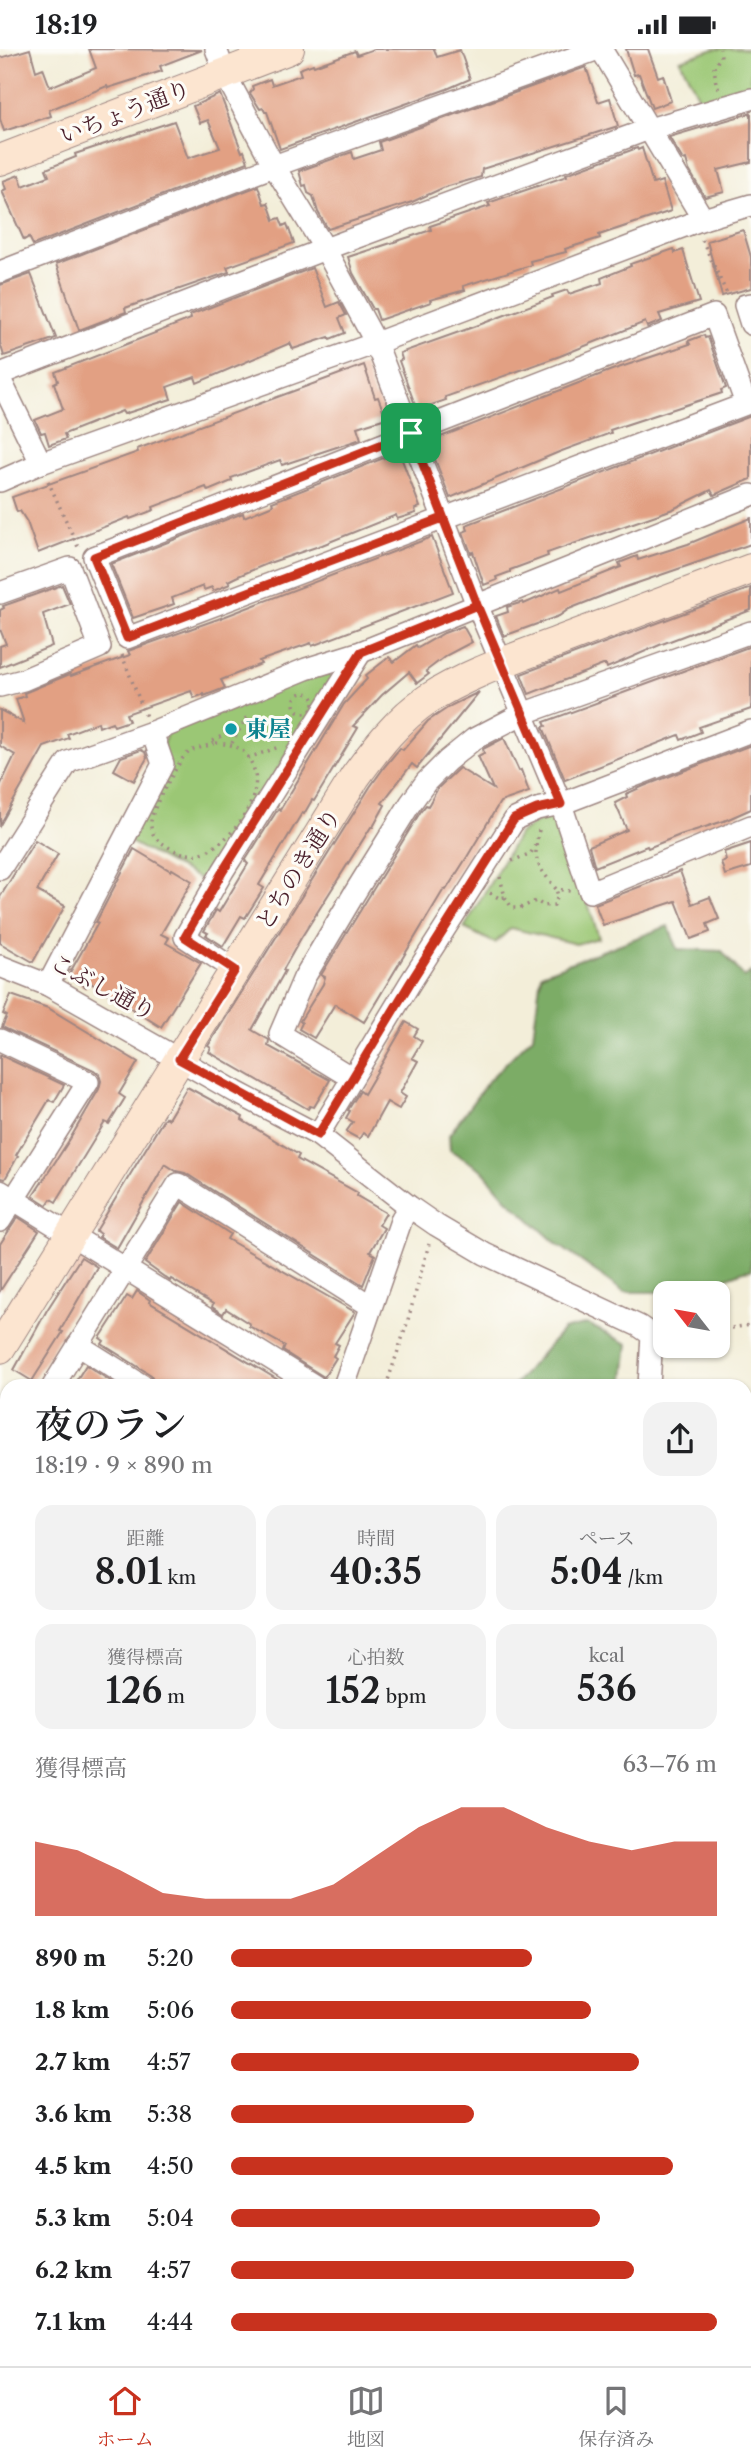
<!DOCTYPE html>
<html lang="ja">
<meta charset="utf-8">
<style>
:root{--surface:#fff;--page:#f2f2f2;--text:#202124;--muted:#757577;--line:#e0e0e0;--accent:#c8321e}
body{margin:0;font-family:"Libre Caslon Text","Noto Serif JP",serif;background:var(--page);color:var(--text);height:100vh;display:flex;flex-direction:column;font-size:26px;white-space:nowrap}
*{box-sizing:border-box;margin:0}
p{font-size:23px;color:var(--muted)}
.icon{flex:none;width:38px;height:38px;fill:none;stroke:currentColor;stroke-width:2;stroke-linecap:round;stroke-linejoin:round}
.map{position:relative;flex:1;overflow:hidden}
.panel{position:absolute;left:0px;top:1330px;width:752px;height:987px;display:flex;flex-direction:column;background:var(--surface);border-radius:21px 21px 0 0;box-shadow:0 2px 5px #0004}
.panel>*{flex:none}
.needle{width:46px;rotate:301deg}
.tools{position:absolute;left:653px;top:1232px;display:grid;gap:14px}
.tools a{display:grid;place-items:center;width:77px;height:77px;border-radius:14px;background:var(--surface);box-shadow:0 2px 5px #0004;font-size:35px}
.pin{position:absolute;display:grid;place-items:center;width:60px;height:60px;color:#fff;margin:-30px;border-radius:14px;box-shadow:0 4px 10px #0006}
.round{display:grid;place-items:center;flex:none;width:74px;height:74px;border-radius:21px;background:var(--page)}
.head{display:flex;align-items:center;justify-content:space-between;height:119px;padding:0 35px}
h1{font-size:38px;font-weight:600;line-height:52px}
.metrics{display:grid;grid-template-columns:repeat(3,1fr);gap:10px;height:119px;padding:7px 35px}
.metrics div{display:grid;align-content:center;border-radius:18px;background:var(--page);text-align:center}
.metrics b{font-size:35px;font-weight:600}
.metrics small{font-size:19px;font-weight:400}
.metrics p{font-size:19px}
.chart{height:196px;padding:14px 35px}
.chart p{display:flex;justify-content:space-between}
.chart svg{width:100%;height:126px;margin-top:7px;fill:var(--accent);opacity:.7}
ul{padding:0 35px;list-style:none;font-size:23px}
li{display:grid;grid-template-columns:112px 84px 1fr;align-items:center;height:52px}
li i{height:18px;border-radius:9px;background:var(--accent)}
.status{display:flex;justify-content:space-between;align-items:center;height:49px;padding:0 35px;background:var(--surface);direction:ltr}
.status svg{height:19px;fill:currentColor}
.menu{display:flex;justify-content:space-around;align-items:center;height:98px;border-top:2px solid var(--line);background:var(--surface);font-size:19px;color:var(--muted)}
.menu a{display:grid;justify-items:center;gap:4px}
.menu .on{color:var(--accent)}
.map>svg:first-child{display:block}
.green{fill:#9bc774;stroke:#727350;stroke-width:2}
.forest{fill:#7cac66;stroke:#636648;stroke-width:2}
.water{fill:#72b4e7;stroke:#5e6a89;stroke-width:2}
.lines{fill:none;stroke-linecap:round;stroke-linejoin:round}
.stream{stroke:#72b4e7;stroke-width:5}
.building{fill:#e2a083}
.lane-casing{stroke:#9e8682;stroke-width:13}
.street-casing{stroke:#9e8682;stroke-width:24}
.secondary-casing{stroke:#9e8682;stroke-width:32}
.path{stroke:#9e8682;stroke-width:3.5;stroke-dasharray:2 5;stroke-linecap:butt}
.lane{stroke:#fff;stroke-width:10}
.street{stroke:#fff;stroke-width:21}
.secondary{stroke:#fce5d0;stroke-width:30}
.route-casing{stroke:#fff;stroke-width:14}
.route{stroke:#c8321e;stroke-width:9}
.culture-dot{fill:#0f9aa8;stroke:#fdfcf7;stroke-width:2.5}
.labels{text-anchor:middle;stroke-width:6;stroke-linejoin:round;paint-order:stroke}
.street-label{font-size:23px;fill:#4a1f2b;stroke:#fdfcf7}
.culture-label{font-size:23px;font-weight:bold;fill:#0d838f;stroke:#fdfcf7;text-anchor:start}
</style>
<div class="status"><b>18:19</b><svg viewBox="0 0 49 12"><path d="M0 12V9h3v3zM5 12V6h3v6zM10 12V3h3v9zM15 12V0h3v12zM26 1h20v11H26zM47 4h2v5h-2z"/></svg></div>
<div class="map">
<svg width="751" height="2317" viewBox="0 0 751 2317">
<rect width="100%" height="100%" fill="#fdfcf7"/>
<filter id="ink" filterUnits="userSpaceOnUse"><feTurbulence type="fractalNoise" baseFrequency=".0143" numOctaves="2"/><feDisplacementMap in="SourceGraphic" scale="14" xChannelSelector="R" yChannelSelector="G"/><feConvolveMatrix kernelMatrix="1 2 1 2 8 2 1 2 1" color-interpolation-filters="sRGB"/></filter>
<filter id="wash" filterUnits="userSpaceOnUse"><feTurbulence type="fractalNoise" baseFrequency=".00686" numOctaves="4" result="noise"/><feDisplacementMap in="SourceGraphic" scale="28" xChannelSelector="R" yChannelSelector="G"/><feGaussianBlur stdDeviation="1.57" result="paint"/><feColorMatrix in="noise" values="0 0 0 0 0 0 0 0 0 0 0 0 0 0 0 0 0 1.4 0 .05"/><feComposite in="paint" operator="in"/></filter>
<g filter="url(#wash)">
<rect width="100%" height="100%" fill="#f3eed9"/>
<g class="green">
<path d="M715,0H751V44L704,58L680,11Z"/>
<path d="M325,621L334,631L207,834L130,793L167,683Z"/>
<path d="M546,766L562,772L599,889L576,895L511,879L495,894L464,879L518,786Z"/>
<path d="M751,1400V1455H746V1401Z"/>
</g>
<g class="forest">
<path d="M668,877L678,900L722,902L744,928L751,923V1221L744,1222L688,1243H624L557,1195L506,1149L482,1121L450,1101L449,1086L489,1031L533,987L541,925Z"/>
<path d="M587,1275L628,1295L623,1337H513L563,1281Z"/>
<path d="M751,1544V2317H718L708,2310H746V1550Z"/>
<path d="M0,1828L7,1833V2001L0,1999Z"/>
</g>
<path class="water" d="M0,2014C11,2025 9,2040 0,2051Z"/>
<g class="lines">
<path class="stream" d="M127,2310L142,2317"/>
</g>
<g id="blocks">
<g class="building">
<path d="M30,0L36,22L43,19L50,38L96,19L89,0L202,1L160,17L162,22L108,39L107,37L49,61L51,67L4,82L0,70V9Z"/>
<path d="M374,0H434L437,8L460,1L470,30L447,40L280,100L267,63H265L263,59L260,60L250,44L253,40L252,37L270,30L272,36L301,26L299,20L313,15L314,17L355,2L357,6Z"/>
<path d="M626,0H648L658,28L663,26L671,52L652,59L639,25L634,26Z"/>
<path d="M586,18L598,53L610,49L618,77L482,120L481,128L445,138L412,153L328,180L318,163L313,147L308,144L306,136L303,137L299,122L352,103L354,110L381,101L379,93Z"/>
<path d="M220,45L242,103L244,102L248,113L33,196L29,188L24,191L2,142L6,140L3,132L19,126L23,137L49,127L46,120L76,108L75,105L174,72L188,109L220,99L208,71L200,74L193,57Z"/>
<path d="M751,64V113L718,121L724,143L705,148L689,121L686,110L683,111L669,88Z"/>
<path d="M637,99L638,101L642,99L653,135L662,132L671,162L599,186L600,189L565,200L566,203L530,212L531,216L463,237L465,241L430,251L431,253L379,271L375,260H373L353,224L348,208L431,181L430,177L490,157L488,154L567,127L566,125Z"/>
<path d="M258,137L264,155L268,154L274,171L280,169L283,177L287,175L294,194L227,218L229,223L125,259L126,263L79,281L56,215Z"/>
<path d="M743,181L751,208V239L722,247L707,192Z"/>
<path d="M674,200L675,204L683,201L699,253L659,265L662,272L647,278L645,273L560,307L445,348L446,351L417,361L399,312L402,310L400,304L476,277L553,248L552,246L567,241L569,245L602,234L601,229L631,217L630,215Z"/>
<path d="M312,219L327,258L339,253L346,266L339,269L345,284L330,290L329,288L293,300L290,294L197,334L195,328L167,338L171,350L124,365L122,362L64,385L66,390L49,396L45,383L41,384L35,371L63,360L54,334L58,332L55,323L191,270L190,266Z"/>
<path d="M31,225L56,289L4,307L0,294V236Z"/>
<path d="M704,286L705,289L708,288L726,339L721,341L722,344L610,381L611,384L559,403L450,449L430,397L434,396L433,391L612,321L690,295L688,292Z"/>
<path d="M364,316L375,349L378,348L386,369L357,378L361,390L282,416L280,411L231,429L232,432L208,442L206,438L153,458L154,461L130,470L129,468L38,504L27,473L20,462L17,463L12,448L138,403L137,400Z"/>
<path d="M751,367V430L714,446L711,441L673,460L547,504L548,507L510,521V523L496,528L497,531L484,536L473,503L471,504L463,483L468,481L466,476Z"/>
<path d="M399,403L420,458L415,460L416,464L397,470L396,466L322,496L269,514L236,528L228,532L230,535L213,542L212,538L204,541L203,537L172,549L174,555L133,569L111,515L243,464L244,468L273,456L272,453Z"/>
<path d="M751,469V495L617,541L569,560L559,567L504,587L496,567L508,563L507,558L523,553L524,555L560,539L561,542L621,518L619,514L637,507L638,511L688,495Z"/>
<path d="M432,488L453,543L312,597L311,594L259,612L261,615L221,631L225,639L204,647V645L194,649L191,642L126,665L129,672L114,677L112,673L99,678L98,673L67,685L69,689L44,698L0,776V737L15,706L0,697V661L24,674L16,650L25,647L24,644L70,625L71,627L130,606L128,602L218,570Z"/>
<path d="M62,536L70,555L43,565L52,597L0,618V597L6,595L0,580V561L4,559L3,557Z"/>
<path d="M751,539V561L662,595L607,619L606,616H603L529,645L521,625Z"/>
<path d="M463,577L472,593L447,606L426,622L429,625L417,634L409,623L382,646L353,677L358,679L314,752L312,751L304,765L302,764L259,836L264,839L245,869L241,867L223,897L206,886L208,884L204,882L216,861L219,863L248,815L245,812L278,760L280,761L344,655L367,630L365,627L389,608L394,613L416,596L418,599L444,584Z"/>
<path d="M751,597V660L699,678L701,683L681,691L679,686L565,731L543,678L546,677L544,673Z"/>
<path d="M479,643L417,719L412,715L382,754L385,756L373,778H371L301,889L283,921L285,922L252,981L269,991L268,997L330,1031L314,1058L310,1057L308,1060L209,1003L211,999L208,997L370,738L385,717L400,699L403,701L428,672L452,656Z"/>
<path d="M504,689L519,722L521,721L529,743L500,753L467,808L446,841L444,840L364,973L335,955L314,989L299,980L302,974L300,972L323,935L325,928L321,926L421,762L426,756L428,757L438,739L459,719L493,740L478,707L484,704L483,700Z"/>
<path d="M751,696V760L724,772L680,786L648,799L647,797L595,818L589,797L627,781L615,754L627,748L626,745L644,737Z"/>
<path d="M141,701L145,703L147,709L134,732L114,721L121,708Z"/>
<path d="M35,791L58,805L37,842L65,857L33,913L0,894V848Z"/>
<path d="M751,794V818L725,826L721,813L726,811L724,803Z"/>
<path d="M134,800L171,822L172,820L192,832L161,885L169,889L166,894L201,914L161,978L89,933L86,938L68,927L98,874L96,873Z"/>
<path d="M680,822L692,855L710,848L719,870L707,875L710,883L691,890L676,852L603,876L595,855Z"/>
<path d="M11,946L48,959L138,1013L119,1045L125,1049L109,1075L105,1073L56,1153L51,1150L47,1156L33,1147L70,1090L99,1040L101,1032L99,1025L94,1021L2,978L7,967L3,965Z"/>
<path d="M406,973L418,980L414,987L422,992L412,1009L418,1012L400,1044L406,1048L399,1060L387,1053L368,1087L363,1084L359,1090L346,1083L353,1073L346,1069L350,1062L348,1061L360,1042L364,1045Z"/>
<path d="M0,1006L64,1036L54,1053L49,1051L16,1106L18,1107L5,1130L0,1129Z"/>
<path d="M187,1038L243,1068L242,1071L299,1106L297,1110L358,1144L357,1147L386,1164L379,1176L384,1179L370,1203L375,1206L363,1236L185,1124L176,1122L165,1115L117,1199L99,1188L100,1185L96,1182L165,1068L168,1070Z"/>
<path d="M182,1153L230,1185L227,1190L355,1263L335,1294L339,1296L333,1307L336,1309L324,1328L283,1302L285,1297L249,1277L250,1275L226,1260L223,1265L212,1258L213,1255L171,1230L170,1232L145,1214Z"/>
<path d="M18,1168L39,1182L0,1242V1195Z"/>
<path d="M81,1208L97,1218L60,1282L63,1283L32,1332L14,1321L47,1261Z"/>
<path d="M137,1242L150,1251L149,1253L288,1337H156L151,1326L102,1295L104,1292L100,1289L127,1247L132,1250Z"/>
<path d="M86,1316L118,1337H84L76,1332Z"/>
</g>
</g>
</g>
<g filter="url(#ink)">
<use href="#blocks" fill-opacity="0" stroke="#9e8682" stroke-width="2"/>
<g class="lines">
<defs>
<path id="lane" d="M241,2310V2317"/>
<g id="street">
<path d="M216,0L225,25L274,117L325,200L376,294L477,556L561,755L590,843L751,777"/>
<path d="M601,0L703,170"/>
<path d="M0,223L274,117L598,0"/>
<path d="M751,255L745,256L751,275"/>
<path d="M714,266L746,355L127,589L94,508Z"/>
<path d="M0,325L325,200L649,80L751,50"/>
<path d="M0,330L41,414"/>
<path d="M0,432L41,414L376,294L703,170L751,156"/>
<path d="M0,544L70,519L100,598L23,631L0,637"/>
<path d="M0,820L68,713L152,683L306,620L361,603L751,446"/>
<path d="M0,917L48,936L236,1043L318,1086L410,1158L436,1176L485,1205L639,1277L652,1286L649,1337"/>
<path d="M235,921L185,888L223,822L361,603"/>
<path d="M48,936L163,715L152,683"/>
<path d="M0,991L88,1033L0,1172"/>
<path d="M352,1029L280,985L304,929L354,845L410,755L426,733L447,712L474,690L522,665L751,583"/>
<path d="M318,1086L410,934L515,770L537,760L561,755L751,682"/>
<path d="M0,1142L315,1337"/>
<path d="M78,1296L143,1337"/>
<path d="M53,1337L178,1135L371,1257"/>
<path d="M344,1337L402,1169L410,1158"/>
<path d="M0,1422L7,1411"/>
<path d="M0,1479L7,1484"/>
<path d="M0,1584L7,1588"/>
<path d="M0,1692L7,1696"/>
<path d="M0,2281L7,2282"/>
<path d="M99,2310L118,2317"/>
<path d="M718,2310L722,2317"/>
</g>
<g id="secondary">
<path d="M0,111L289,0"/>
<path d="M0,1299L355,728C376,699 398,670 428,650C468,624 516,609 560,592C624,568 687,544 751,520"/>
</g>
</defs>
<use href="#lane" class="lane-casing"/>
<use href="#street" class="street-casing"/>
<use href="#secondary" class="secondary-casing"/>
<g class="path">
<path d="M719,39L716,35L714,17L721,8L720,0"/>
<path d="M702,191L728,247"/>
<path d="M48,432L78,498"/>
<path d="M122,606L146,668"/>
<circle cx="304" cy="654" r="10"/>
<path d="M213,692L227,684"/>
<path d="M216,694C235,695 246,700 253,718C266,749 227,799 198,805C185,807 172,801 162,794C154,789 150,782 151,772C154,754 173,725 182,710L190,702Z"/>
<path d="M232,694L248,666"/>
<path d="M248,709L279,698"/>
<path d="M539,781C532,813 537,815 556,840L570,842"/>
<path d="M512,812L531,804L535,796"/>
<path d="M500,828L505,848L512,859H520L536,852L544,857L554,856L558,847L556,840"/>
<path d="M490,844L499,849L505,848"/>
<path d="M718,1281L751,1276"/>
<path d="M386,1337L406,1278L429,1195"/>
</g>
<use href="#lane" class="lane"/>
<use href="#street" class="street"/>
<use href="#secondary" class="secondary"/>
</g>
</g>
<g class="lines" filter="url(#ink)">
<defs>
<path id="route" d="M411,384L94,508L127,589L443,469L477,556L561,755L537,760L514,770L410,934L318,1086L179,1010L235,921L185,888L223,822L361,603L477,556L411,384"/>
</defs>
<use href="#route" class="route-casing"/>
<use href="#route" class="route"/>
</g>
<circle class="culture-dot" cx="231" cy="680" r="7"/>
<g class="labels">
<g class="street-label">
<text transform="translate(125 63) rotate(-21)" y="8">いちょう通り</text>
<text transform="translate(298 820) rotate(-58)" y="8">とちのき通り</text>
<text transform="translate(103 938) rotate(28)" y="8">こぶし通り</text>
</g>
<g class="culture-label">
<text x="245" y="688">東屋</text>
</g>
</g>
</svg>
<div class="tools">
<a><svg class="needle" viewBox="-14 -14 28 28"><path d="M0-13l5 13h-10z" fill="#e53935"/><path d="M0 13l5-13h-10z" fill="#757577"/></svg></a>
</div>
<div class="pin" style="left:411px;top:384px;background:#1e9e55"><svg class="icon" aria-label="arrive" viewBox="0 0 24 24"><path d="M6 21V4h12l-3 4 3 4H6"/></svg></div>
<section class="panel">
<div class="head"><div><h1>夜のラン</h1><p>18:19 · 9 × 890 m</p></div><a class="round"><svg class="icon" aria-label="share" viewBox="0 0 24 24"><path d="M12 15V3M7 8l5-5 5 5M5 13v7h14v-7"/></svg></a></div>
<div class="metrics">
<div><p>距離</p><b>8.01<small> km</small></b></div>
<div><p>時間</p><b>40:35</b></div>
<div><p>ペース</p><b>5:04<small> /km</small></b></div>
</div>
<div class="metrics">
<div><p>獲得標高</p><b>126<small> m</small></b></div>
<div><p>心拍数</p><b>152<small> bpm</small></b></div>
<div><p>kcal</p><b>536</b></div>
</div>
<div class="chart"><p><span>獲得標高</span>63–76 m</p>
<svg viewBox="0 0 160 44" preserveAspectRatio="none"><path d="M0 44V18L10 21L20 28L30 36L40 38L50 38L60 38L70 33L80 23L90 13L100 6L110 6L120 13L130 18L140 21L150 18L160 18V44z"/></svg>
</div>
<ul>
<li><b>890 m</b>5:20<i style="width:62%"></i></li>
<li><b>1.8 km</b>5:06<i style="width:74%"></i></li>
<li><b>2.7 km</b>4:57<i style="width:84%"></i></li>
<li><b>3.6 km</b>5:38<i style="width:50%"></i></li>
<li><b>4.5 km</b>4:50<i style="width:91%"></i></li>
<li><b>5.3 km</b>5:04<i style="width:76%"></i></li>
<li><b>6.2 km</b>4:57<i style="width:83%"></i></li>
<li><b>7.1 km</b>4:44<i style="width:100%"></i></li>
</ul>
</section>
</div>
<nav class="menu">
<a class="on"><svg class="icon" aria-label="home" viewBox="0 0 24 24"><path d="M3 11l9-7 9 7M6 9v11h12V9"/></svg>ホーム</a>
<a><svg class="icon" aria-label="map" viewBox="0 0 24 24"><path d="M3 6l6-2 6 2 6-2v14l-6 2-6-2-6 2zM9 4v14M15 6v14"/></svg>地図</a>
<a><svg class="icon" aria-label="saved" viewBox="0 0 24 24"><path d="M7 4h10v16l-5-4-5 4z"/></svg>保存済み</a>
</nav>
